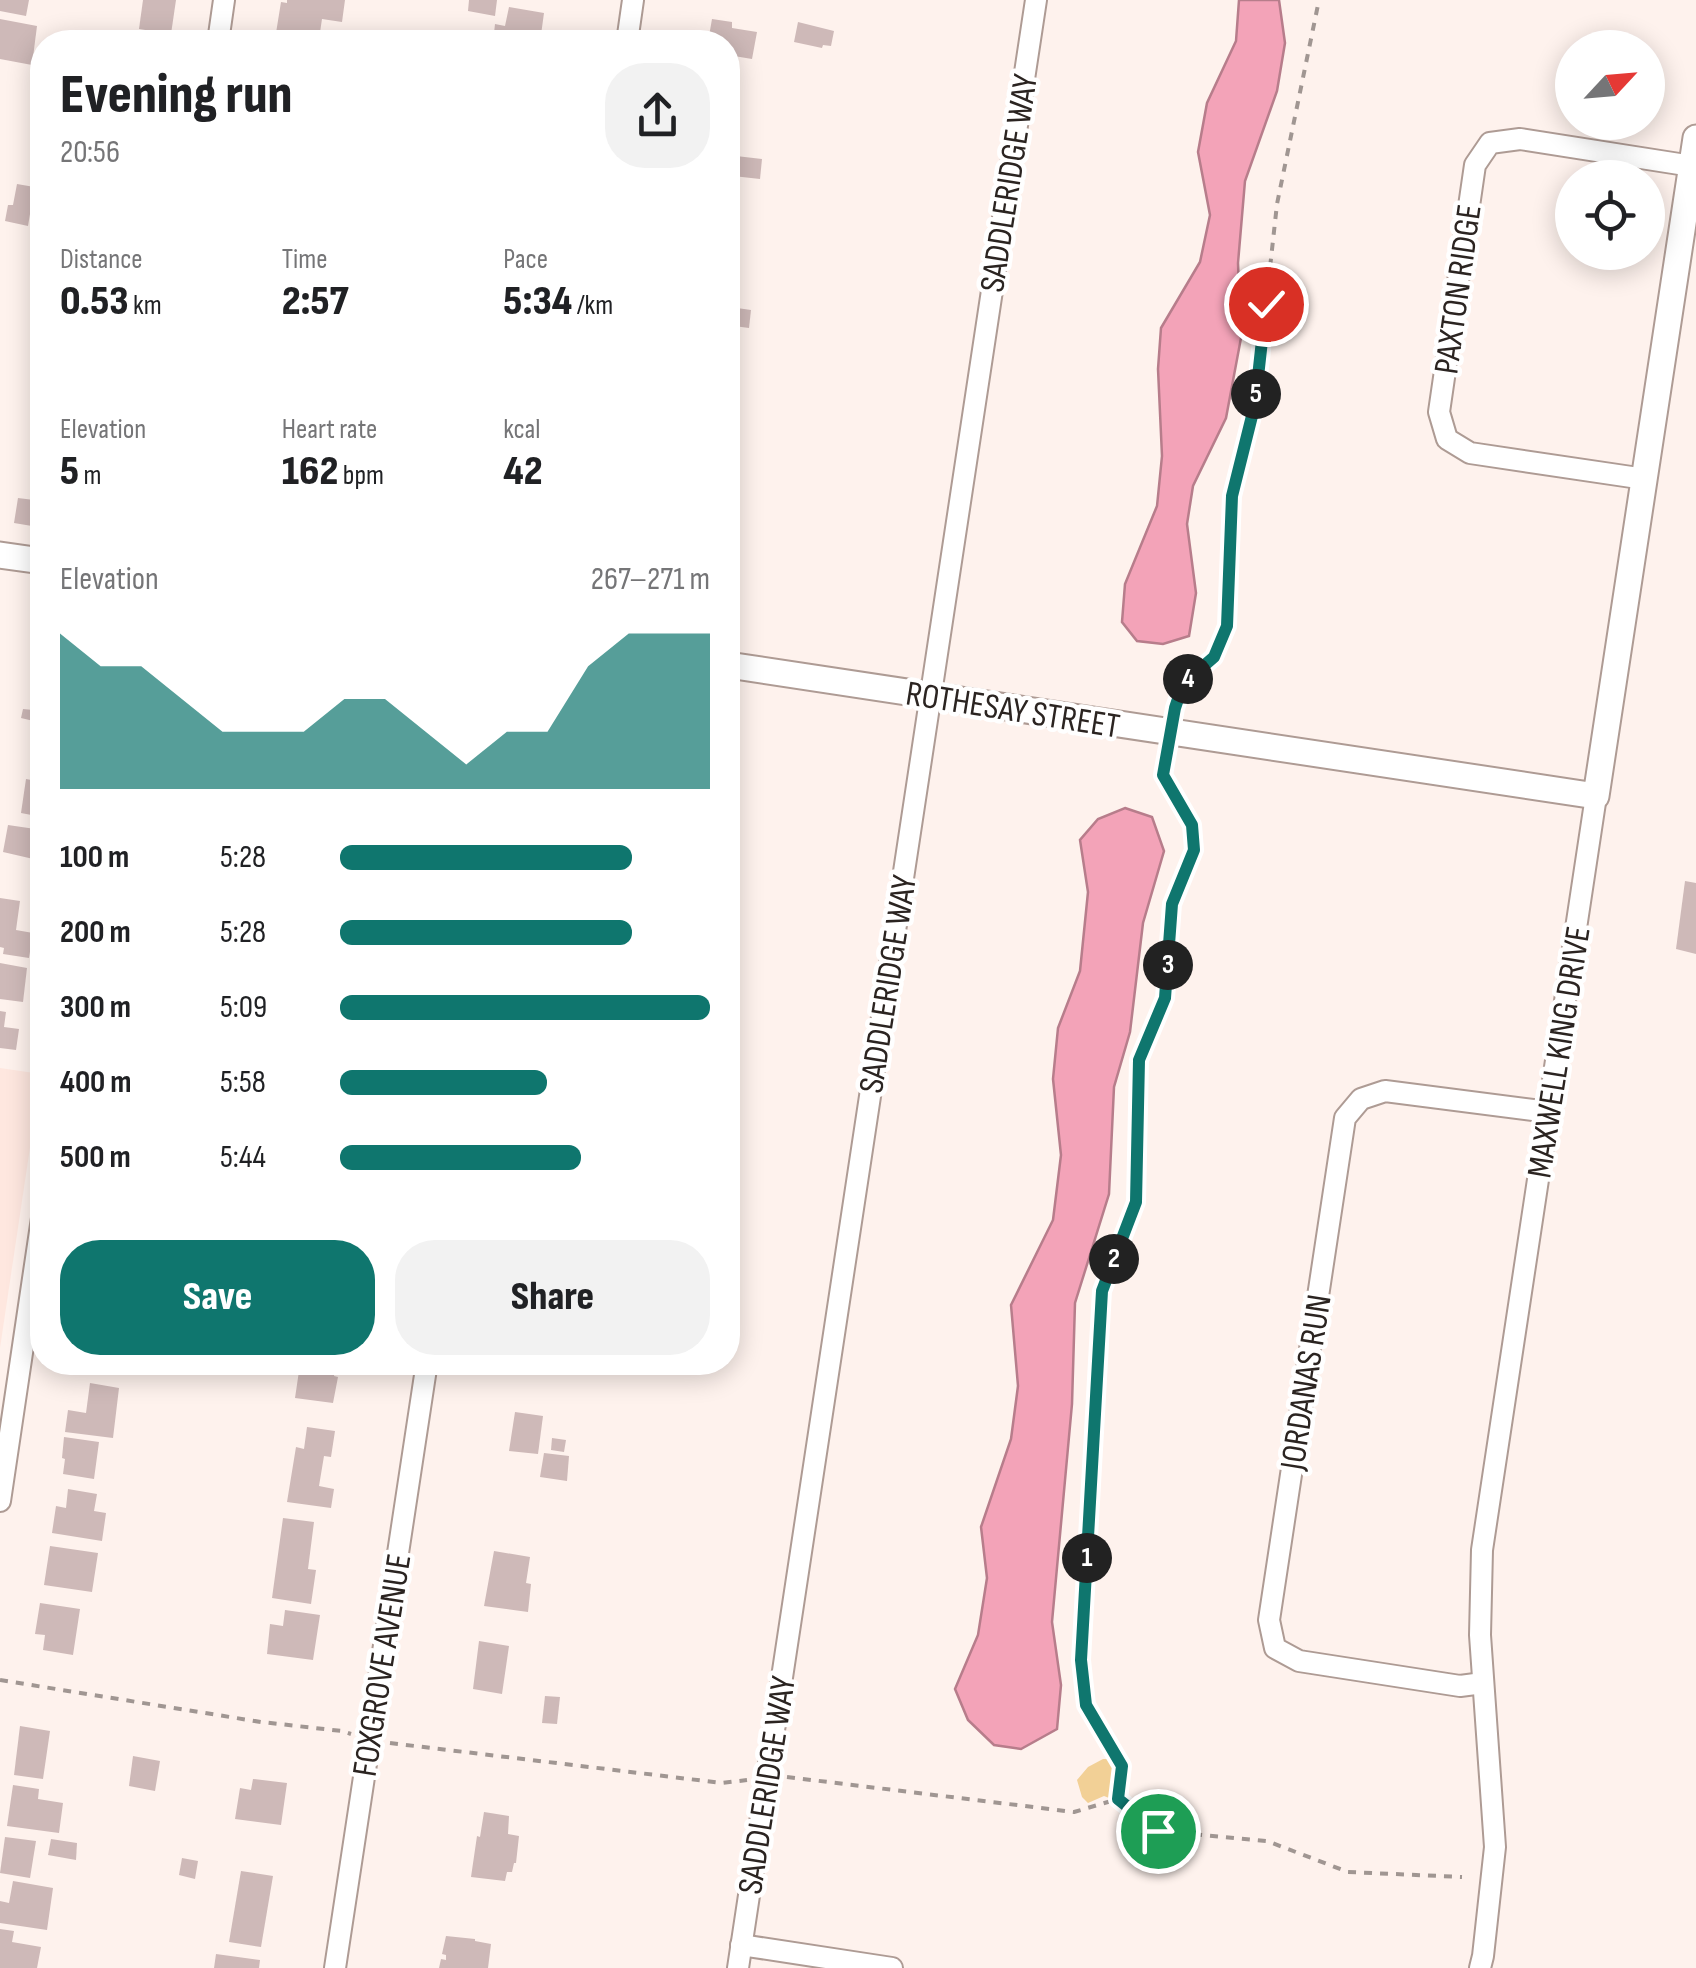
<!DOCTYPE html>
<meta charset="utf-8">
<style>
:root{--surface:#fff;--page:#f2f2f2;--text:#202124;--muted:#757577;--accent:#0f766e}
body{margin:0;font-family:"Sofia Sans Condensed",sans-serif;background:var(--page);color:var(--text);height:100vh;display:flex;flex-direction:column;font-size:38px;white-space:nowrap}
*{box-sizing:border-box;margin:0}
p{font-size:32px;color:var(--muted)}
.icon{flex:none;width:55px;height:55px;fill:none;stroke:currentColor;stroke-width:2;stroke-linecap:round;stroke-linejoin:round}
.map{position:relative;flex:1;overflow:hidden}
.drawer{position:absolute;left:30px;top:30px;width:710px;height:1345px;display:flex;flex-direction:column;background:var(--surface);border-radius:40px;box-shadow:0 5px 25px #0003}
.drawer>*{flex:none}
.needle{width:65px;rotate:64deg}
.controls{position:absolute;left:1555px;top:30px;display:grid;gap:20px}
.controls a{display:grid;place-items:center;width:110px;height:110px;border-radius:50%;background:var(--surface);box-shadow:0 5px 25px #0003;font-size:50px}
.pin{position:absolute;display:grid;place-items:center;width:85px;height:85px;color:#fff;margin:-42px;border:5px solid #fff;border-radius:50%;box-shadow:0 2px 10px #0007}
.km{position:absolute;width:50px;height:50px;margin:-25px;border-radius:50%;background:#222;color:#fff;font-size:28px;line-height:50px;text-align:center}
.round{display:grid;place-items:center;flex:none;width:105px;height:105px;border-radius:40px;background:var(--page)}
.headline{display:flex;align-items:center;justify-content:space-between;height:170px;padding:0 30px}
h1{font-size:55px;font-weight:800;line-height:75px}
.figures{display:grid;grid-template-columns:repeat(3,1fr);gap:15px;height:170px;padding:10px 30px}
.figures div{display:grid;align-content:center}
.figures b{font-size:42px;font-weight:800}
.figures small{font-size:28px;font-weight:400}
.figures p{font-size:28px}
.chart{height:280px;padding:20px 30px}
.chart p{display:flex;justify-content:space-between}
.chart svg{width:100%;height:180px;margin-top:10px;fill:var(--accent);opacity:.7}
.button{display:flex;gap:20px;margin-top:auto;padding:20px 30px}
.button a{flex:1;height:115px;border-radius:40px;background:var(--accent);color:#fff;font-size:40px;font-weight:800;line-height:115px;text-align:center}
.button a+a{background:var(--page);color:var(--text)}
ul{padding:0 30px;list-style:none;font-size:32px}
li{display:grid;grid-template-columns:160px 120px 1fr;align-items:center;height:75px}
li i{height:25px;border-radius:12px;background:var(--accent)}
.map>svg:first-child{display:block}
.built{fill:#fee7df}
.green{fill:#f2d096}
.water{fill:#f3a3b8;stroke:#b77d8b;stroke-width:2.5}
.building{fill:#ceb9b8}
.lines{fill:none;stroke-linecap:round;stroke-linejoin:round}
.minor-casing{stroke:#ae9b94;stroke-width:24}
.tertiary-casing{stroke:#ae9b94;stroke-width:29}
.path{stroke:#a09692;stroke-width:4;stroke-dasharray:8 8;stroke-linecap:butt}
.minor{stroke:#fff;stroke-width:20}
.tertiary{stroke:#fff;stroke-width:25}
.route-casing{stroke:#fff;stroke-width:20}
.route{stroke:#0f766e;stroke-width:12}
.labels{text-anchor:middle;stroke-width:9;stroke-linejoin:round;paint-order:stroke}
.street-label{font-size:35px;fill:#2b2421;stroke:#fff}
</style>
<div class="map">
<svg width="1696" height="1968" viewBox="0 0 1696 1968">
<rect width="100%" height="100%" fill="#fef2ed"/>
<path class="built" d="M0,1068L41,1074L0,1348Z"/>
<path class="green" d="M1103,1759H1110C1117,1773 1121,1785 1114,1800L1104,1796L1088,1803L1082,1797L1077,1780L1088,1767Z"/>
<g class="water">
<path d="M1239,0H1279L1285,43L1277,91L1245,181L1238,263L1241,338L1226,418L1193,486L1187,524L1196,593L1189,636L1163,644L1137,641L1122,622L1125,584L1157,506L1162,456L1158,369L1161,328L1200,262L1210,215L1198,152L1207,103L1236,41Z"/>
<path d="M1125,808L1152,817L1164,851L1143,923L1130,1032L1114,1087L1109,1194L1075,1303L1072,1404L1052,1622L1061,1685L1057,1729L1021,1749L994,1745L968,1720L955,1689L978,1635L987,1578L981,1527L1011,1439L1018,1386L1011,1305L1053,1220L1061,1155L1053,1079L1058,1028L1080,971L1088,892L1080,840L1098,819Z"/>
</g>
<g class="building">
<path d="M0,0H29L26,16L0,11Z"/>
<path d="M143,0H176L171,34L139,29Z"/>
<path d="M287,0H345L342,22L322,19L319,39L276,33L281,2L287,3Z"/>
<path d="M469,0H497L495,16L468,11Z"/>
<path d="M509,7L544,13L540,42H493L495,24L505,26Z"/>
<path d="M0,19L37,26L32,65L0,59Z"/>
<path d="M712,19L732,22V28L757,32L752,59L728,55V42H708Z"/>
<path d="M798,22L834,31L831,46L823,45L822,48L794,42Z"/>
<path d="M85,30L109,34L108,42H83Z"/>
<path d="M736,156L762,159L760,179L733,176Z"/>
<path d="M17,184L40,188L37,209L31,208L28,226L5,221L8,205H13Z"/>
<path d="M737,308L751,310L749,328L734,326Z"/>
<path d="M18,498L42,501L38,527L14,523Z"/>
<path d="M34,621L42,622V643L31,640Z"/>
<path d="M37,686L42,687V723L21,718L23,709L33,710Z"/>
<path d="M36,734L42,735V776L30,774Z"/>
<path d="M26,779L42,782V817L21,813Z"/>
<path d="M8,825L42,830L40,841H42V861L3,852Z"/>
<path d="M1685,881L1696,883V954L1676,949Z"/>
<path d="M0,898L20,901L16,930L33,933L29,958L3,954L4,948L0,947Z"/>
<path d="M0,963L27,968L23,1002L0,999Z"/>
<path d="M0,1011L6,1012L4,1027L19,1029L16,1050L0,1048Z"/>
<path d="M84,1362H111L109,1375L83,1372Z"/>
<path d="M312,1362H336L334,1376L338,1377L333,1403L295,1398L299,1371L310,1373Z"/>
<path d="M90,1383L119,1388L113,1438L65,1432L68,1410L86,1413Z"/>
<path d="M515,1412L543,1416L538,1454L509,1451Z"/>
<path d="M307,1427L335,1431L331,1457L324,1456L319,1486L334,1489L331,1508L287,1502L296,1447L304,1449Z"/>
<path d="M64,1437L99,1442L94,1479L63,1474L65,1459L62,1458Z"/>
<path d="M552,1438L566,1440L564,1452L551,1450Z"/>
<path d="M544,1453L569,1456L567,1481L540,1477Z"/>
<path d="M68,1489L97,1494L94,1511L106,1513L102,1541L52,1533L56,1506L66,1508Z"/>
<path d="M283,1518L314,1522L308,1569L316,1570L311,1604L272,1598Z"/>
<path d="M50,1546L98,1553L92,1592L44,1585Z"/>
<path d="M494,1551L530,1557L526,1583L531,1584L528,1612L484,1606Z"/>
<path d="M40,1603L80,1609L73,1655L43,1650L45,1635L35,1634Z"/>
<path d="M285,1610L320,1615L313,1660L267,1654L270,1624L283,1626Z"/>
<path d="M479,1641L509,1646L502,1694L473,1689Z"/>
<path d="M545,1696L560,1697L557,1724L542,1723Z"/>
<path d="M20,1726L50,1731L43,1779L14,1775Z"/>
<path d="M133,1756L160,1761L155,1791L129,1786Z"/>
<path d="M253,1779L287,1783L281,1825L235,1819L240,1788L251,1790Z"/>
<path d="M13,1785L39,1789L38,1799L63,1803L59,1833L7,1826Z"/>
<path d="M484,1812L509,1816L508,1834L519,1836L516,1863H514L512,1872H507L505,1881L471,1877L477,1836L480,1837Z"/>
<path d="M5,1837L36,1841L30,1878L0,1873Z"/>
<path d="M51,1839L77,1843L76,1860L48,1855Z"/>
<path d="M182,1858L198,1861L195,1879L179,1875Z"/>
<path d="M241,1871L273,1876L261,1947L229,1942Z"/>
<path d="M13,1881L53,1888L47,1930L0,1923V1901L9,1903Z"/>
<path d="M0,1929L14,1931L12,1942L41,1947L37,1968H0Z"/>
<path d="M446,1936L475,1939V1941L491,1944L488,1968H439L441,1959L446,1960V1955L442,1954Z"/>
<path d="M216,1954L260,1960L259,1968H214Z"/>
</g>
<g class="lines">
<defs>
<g id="minor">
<path d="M218,42L224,0"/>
<path d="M627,42L633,0"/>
<path d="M1645,479L1470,453L1447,439L1439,412L1475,165L1490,143L1520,139L1692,166"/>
<path d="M0,1501L42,1218"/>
<path d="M1483,1683L1460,1686L1299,1661L1275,1648L1269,1620L1345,1118L1361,1099L1385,1091L1549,1112"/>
<path d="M741,1945L892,1968"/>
<path d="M335,1968L427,1362"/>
<path d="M738,1968L1036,0"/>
<path d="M1480,1968L1483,1956L1495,1847L1480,1635L1482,1550L1596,796"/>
</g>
<g id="tertiary">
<path d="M0,555L42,561"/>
<path d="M728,665L1596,796L1696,138"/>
</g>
</defs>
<use href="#minor" class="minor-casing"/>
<use href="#tertiary" class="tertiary-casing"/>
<g class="path">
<path d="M1175,709L1183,683L1213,657L1227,626L1232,497L1255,404L1277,204L1319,0"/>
<path d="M1167,753L1163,775L1192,825L1193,850L1172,904L1165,998L1139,1060L1135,1202L1102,1291L1081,1660L1086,1705L1122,1766L1118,1799L1158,1831L1267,1841L1348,1872L1462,1877"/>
<path d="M0,1680L261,1722L342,1731L351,1734"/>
<path d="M390,1743L722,1783L747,1780"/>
<path d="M787,1777L1074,1812L1118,1799"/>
</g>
<use href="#minor" class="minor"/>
<use href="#tertiary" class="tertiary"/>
</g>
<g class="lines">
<defs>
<path id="route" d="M1158,1831L1118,1799L1122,1766L1086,1705L1081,1660L1102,1291L1136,1202L1139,1060L1165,998L1172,904L1194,850L1192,825L1163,775L1175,708L1183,684L1214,657L1227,626L1232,496L1255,404L1266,304"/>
</defs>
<use href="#route" class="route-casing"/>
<use href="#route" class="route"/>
</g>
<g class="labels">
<g class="street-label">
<text transform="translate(1008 183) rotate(-81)" y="12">SADDLERIDGE WAY</text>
<text transform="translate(1457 289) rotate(-82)" y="12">PAXTON RIDGE</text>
<text transform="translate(1013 709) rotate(9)" y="12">ROTHESAY STREET</text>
<text transform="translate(887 984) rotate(-81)" y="12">SADDLERIDGE WAY</text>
<text transform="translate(1558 1052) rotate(-81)" y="12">MAXWELL KING DRIVE</text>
<text transform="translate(1305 1382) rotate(-81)" y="12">JORDANAS RUN</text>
<text transform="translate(381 1665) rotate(-81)" y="12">FOXGROVE AVENUE</text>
<text transform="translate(766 1785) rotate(-81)" y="12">SADDLERIDGE WAY</text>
</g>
</g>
</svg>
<div class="controls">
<a><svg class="needle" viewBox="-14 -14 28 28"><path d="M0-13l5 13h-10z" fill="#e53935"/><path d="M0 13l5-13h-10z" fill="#757577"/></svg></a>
<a><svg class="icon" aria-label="locate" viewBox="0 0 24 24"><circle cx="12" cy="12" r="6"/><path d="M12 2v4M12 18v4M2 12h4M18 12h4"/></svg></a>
</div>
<div class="pin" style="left:1158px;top:1831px;background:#1e9e55"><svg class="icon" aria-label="arrive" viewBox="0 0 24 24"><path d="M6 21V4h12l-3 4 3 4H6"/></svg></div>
<div class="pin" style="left:1266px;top:304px;background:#d93025"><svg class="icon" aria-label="check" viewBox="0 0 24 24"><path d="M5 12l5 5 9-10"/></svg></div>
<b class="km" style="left:1087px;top:1558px">1</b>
<b class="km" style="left:1114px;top:1259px">2</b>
<b class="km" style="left:1168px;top:965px">3</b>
<b class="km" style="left:1188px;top:679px">4</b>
<b class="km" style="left:1256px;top:394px">5</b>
<section class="drawer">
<div class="headline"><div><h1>Evening run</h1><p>20:56</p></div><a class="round"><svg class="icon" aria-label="share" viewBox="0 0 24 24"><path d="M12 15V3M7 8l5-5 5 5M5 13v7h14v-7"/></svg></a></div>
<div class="figures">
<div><p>Distance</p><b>0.53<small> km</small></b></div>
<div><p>Time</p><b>2:57</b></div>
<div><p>Pace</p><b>5:34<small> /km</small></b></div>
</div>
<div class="figures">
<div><p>Elevation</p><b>5<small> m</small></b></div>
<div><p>Heart rate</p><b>162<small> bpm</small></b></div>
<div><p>kcal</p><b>42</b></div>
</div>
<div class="chart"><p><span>Elevation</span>267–271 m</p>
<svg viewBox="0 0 160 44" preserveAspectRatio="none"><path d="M0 44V6L10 14L20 14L30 22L40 30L50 30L60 30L70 22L80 22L90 30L100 38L110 30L120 30L130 14L140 6L150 6L160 6V44z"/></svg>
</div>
<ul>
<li><b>100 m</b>5:28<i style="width:79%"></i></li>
<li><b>200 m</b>5:28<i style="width:79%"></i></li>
<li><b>300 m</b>5:09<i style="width:100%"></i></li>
<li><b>400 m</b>5:58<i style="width:56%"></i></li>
<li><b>500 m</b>5:44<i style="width:65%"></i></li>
</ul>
<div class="button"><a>Save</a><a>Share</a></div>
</section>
</div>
